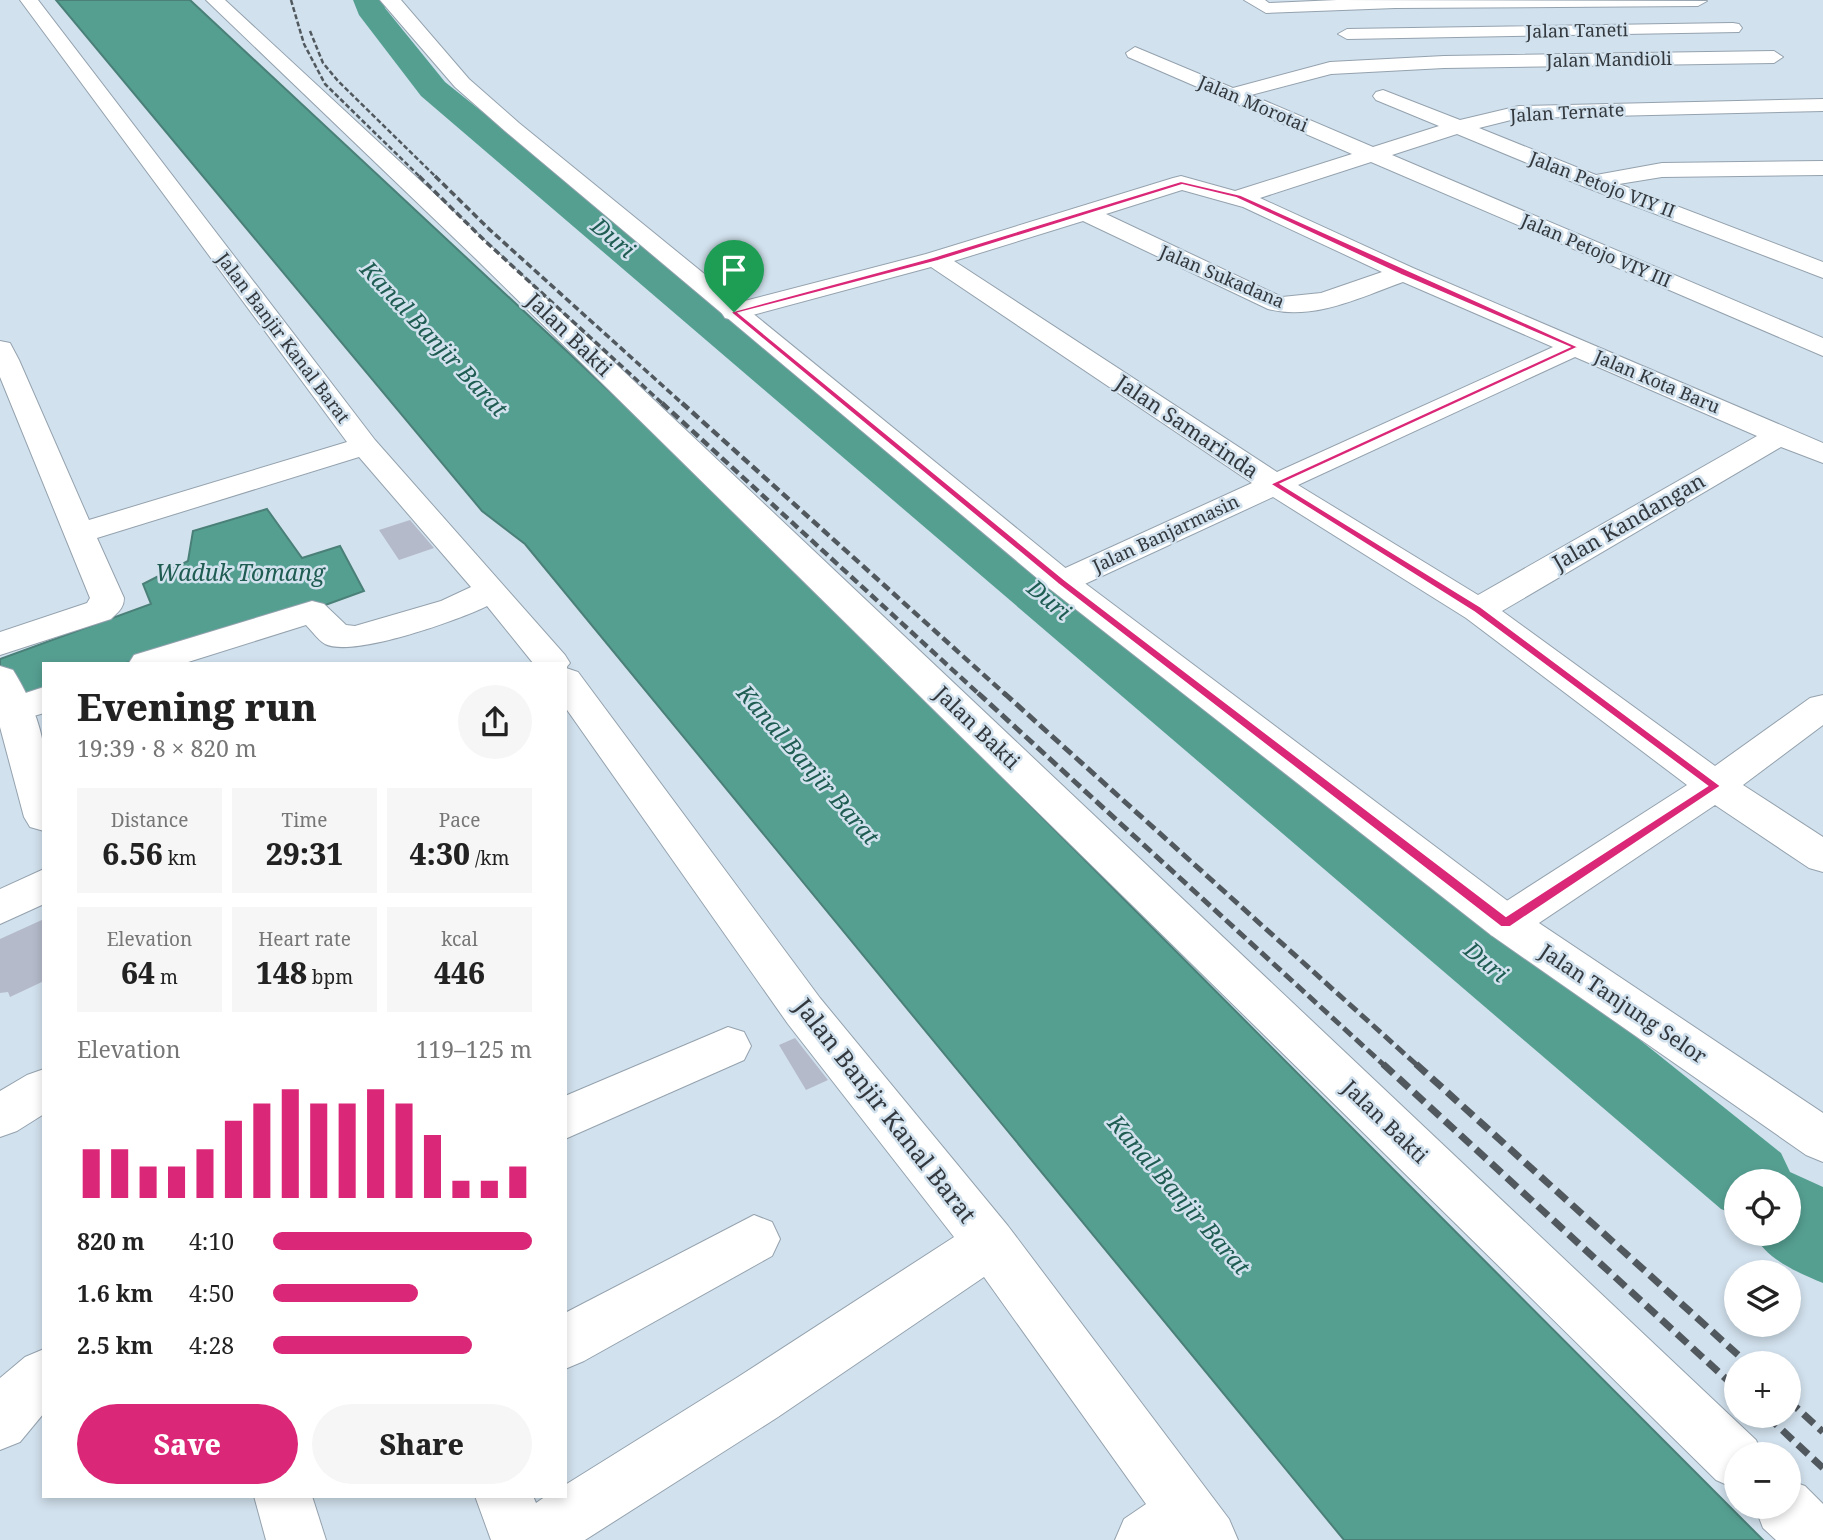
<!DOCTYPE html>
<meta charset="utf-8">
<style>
:root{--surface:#fff;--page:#f6f6f6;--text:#222;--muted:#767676;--accent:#db2777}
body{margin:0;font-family:"Noto Serif",serif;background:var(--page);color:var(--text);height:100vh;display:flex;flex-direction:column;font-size:26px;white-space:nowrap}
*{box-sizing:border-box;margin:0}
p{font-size:23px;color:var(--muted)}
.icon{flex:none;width:38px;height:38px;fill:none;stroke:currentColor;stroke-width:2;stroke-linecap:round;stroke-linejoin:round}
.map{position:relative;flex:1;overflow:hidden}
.drawer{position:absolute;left:42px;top:662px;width:525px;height:836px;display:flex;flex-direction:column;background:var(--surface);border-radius:0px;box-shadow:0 4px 10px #0003}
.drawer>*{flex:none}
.fabs{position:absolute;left:1724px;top:1169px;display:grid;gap:14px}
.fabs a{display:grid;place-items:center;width:77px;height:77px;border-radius:50%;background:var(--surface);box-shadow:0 4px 10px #0003;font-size:35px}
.pin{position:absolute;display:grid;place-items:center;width:60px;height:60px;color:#fff;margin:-72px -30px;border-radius:50% 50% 50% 0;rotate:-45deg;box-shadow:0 0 7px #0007}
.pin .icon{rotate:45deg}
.round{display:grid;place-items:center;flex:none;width:74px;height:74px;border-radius:37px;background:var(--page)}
.headline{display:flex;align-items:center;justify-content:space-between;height:119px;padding:0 35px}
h1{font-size:38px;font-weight:800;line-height:52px}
.stats{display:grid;grid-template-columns:repeat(3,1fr);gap:10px;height:119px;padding:7px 35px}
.stats div{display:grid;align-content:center;border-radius:0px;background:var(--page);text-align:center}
.stats b{font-size:30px;font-weight:800}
.stats small{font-size:19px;font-weight:400}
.stats p{font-size:19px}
.chart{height:196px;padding:14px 35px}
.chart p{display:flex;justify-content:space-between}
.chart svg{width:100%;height:126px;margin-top:7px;stroke:var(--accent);stroke-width:6}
.primary-button{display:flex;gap:14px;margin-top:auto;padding:14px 35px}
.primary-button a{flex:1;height:80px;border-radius:42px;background:var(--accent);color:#fff;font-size:28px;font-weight:800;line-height:80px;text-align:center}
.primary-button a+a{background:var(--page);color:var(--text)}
ul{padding:0 35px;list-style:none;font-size:23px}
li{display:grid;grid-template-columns:112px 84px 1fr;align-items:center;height:52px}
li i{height:18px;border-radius:9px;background:var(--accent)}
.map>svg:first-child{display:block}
.water{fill:#559f91;stroke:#4a8078;stroke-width:2}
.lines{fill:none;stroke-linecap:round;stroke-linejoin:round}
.river{fill:#559f91;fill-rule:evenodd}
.building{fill:#b5baca}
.minor-casing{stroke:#94a2ae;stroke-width:2}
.tertiary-casing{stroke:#94a2ae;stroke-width:2}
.minor{fill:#fff;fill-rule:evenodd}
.tertiary{fill:#fff;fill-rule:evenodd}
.rail-far4{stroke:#51595f;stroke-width:2.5;stroke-dasharray:5 2.5;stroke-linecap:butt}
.rail-far3{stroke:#51595f;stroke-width:3.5;stroke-dasharray:7 3.5;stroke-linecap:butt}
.rail-far2{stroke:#51595f;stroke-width:4.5;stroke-dasharray:9 4.5;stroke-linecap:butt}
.rail-far1{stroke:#51595f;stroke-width:5;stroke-dasharray:11 5;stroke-linecap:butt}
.rail{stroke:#51595f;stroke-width:7;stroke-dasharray:14 7;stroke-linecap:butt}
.route{fill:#db2777;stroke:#fff;stroke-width:2;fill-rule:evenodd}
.labels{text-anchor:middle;stroke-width:5;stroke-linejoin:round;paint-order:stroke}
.far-street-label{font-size:18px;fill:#32383d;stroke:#d1e1ed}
.street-label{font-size:21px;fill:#32383d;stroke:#d1e1ed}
.water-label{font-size:23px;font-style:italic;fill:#1f5c52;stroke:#d1e1ed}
.near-street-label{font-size:24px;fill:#32383d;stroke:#d1e1ed}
</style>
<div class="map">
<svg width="1823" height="1540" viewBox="0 0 1823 1540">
<rect width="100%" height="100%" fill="#d1e1ed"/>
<g class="water">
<path d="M56,0H190L722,496L1763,1540H1344L525,544L482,511Z"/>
<path d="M267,509L302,558L340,546L364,591L317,608L126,663H44V689L0,708V659L151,604L143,584L188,561L193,531Z"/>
</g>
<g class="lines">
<path class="river" d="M353,0H383L385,8L445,82L1781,1153L1790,1172L1823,1187V1283C1799,1273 1765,1259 1754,1234H1788V1181H1736V1215L1721,1209L421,96L359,15Z"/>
</g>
<g class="building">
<path d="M410,520L434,548L399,560L379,530Z"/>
<path d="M44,919V981L10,997L8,992L0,993V939Z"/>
<path d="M795,1038L828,1080L806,1090L779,1045Z"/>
</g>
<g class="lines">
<defs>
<g id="minor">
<path d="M20,0H38L375,440L565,655L570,663L566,668L578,672L820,998L1008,1226L1229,1519L1238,1540H1115L1124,1519L1146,1504L984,1277L778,1417L585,1540H491L475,1496H533L536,1503L546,1496H565V1485L738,1377L954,1237L788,1024L565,707V663H533L487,606C459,620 353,658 325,644C318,640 312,631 306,625L185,663H129L134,655L312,601L324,604L346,625L355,626L441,601L471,587L359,457L97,538L124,598C124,608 118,612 111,619L0,655V632L87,603L90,598L0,377V341L10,343L19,360L89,520L347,442Z"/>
<path d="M206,0H225L493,248L1756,1440L1762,1454H1736V1489L1716,1480L475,258Z"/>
<path d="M1244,0H1265L1269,3L1337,0L1707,1L1698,6L1395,8L1266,13Z"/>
<path d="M1733,23L1739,24L1742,28L1739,32L1347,39L1338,34L1347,29Z"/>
<path d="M1135,47L1233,88L1330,62L1444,56L1774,51L1783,57L1774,63L1444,68L1331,74L1251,95L1373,147L1439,126L1376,100L1373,96L1376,92L1383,90L1460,120L1519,106L1823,99V111L1519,118L1479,128L1596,175L1662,163L1823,161V175L1662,177L1619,184L1823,262V278L1585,187L1457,134L1392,155L1823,338V356L1371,162L1260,198L1413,268L1823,443V463L1781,447L1502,611L1715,766L1810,698L1823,695V725L1743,785L1823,837V872L1809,868L1715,805L1521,935L1506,940L1491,935L1485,923L1491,911L1687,785L1466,618L1273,497L1074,589L1062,592L1050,589L1045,582L1050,575L1252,483L931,267L734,320L725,318L721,312L725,306L926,254L1173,178L1181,176L1235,191L1352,154L1128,57L1126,53ZM1182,190L1243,207L1382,272L1321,293L1282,297L1106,214ZM1083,221L1268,309C1314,321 1361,297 1403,282L1553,347L1277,472L954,261ZM1575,357L1757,436L1478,595L1298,485Z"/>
<path d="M44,687V713L14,722L1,719V701Z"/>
<path d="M44,869V904L0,924V889Z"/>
<path d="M728,1027L744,1032L751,1046L744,1060L565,1139V1096Z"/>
<path d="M44,1069V1114L17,1131L0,1137V1091L27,1075Z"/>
<path d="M754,1215L772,1222L780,1239L772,1256L584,1361L565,1369V1313Z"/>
<path d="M44,1349V1413L20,1442L0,1450V1378L25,1357Z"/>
<path d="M1788,1480L1805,1486L1823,1504V1540H1776L1763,1528L1755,1507H1788Z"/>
</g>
<g id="tertiary">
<path d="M380,0H401L469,79L519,123L1074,575L1521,911L1823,1113V1162L1806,1155L1491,935L1050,589L505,131L455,87Z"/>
<path d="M0,666L13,670C27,692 41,723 44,750C46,777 44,805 44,831L30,827L24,817L0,727Z"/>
<path d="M254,1496H312L326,1540H266Z"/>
</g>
</defs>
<use href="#minor" class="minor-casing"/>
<use href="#tertiary" class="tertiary-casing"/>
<use href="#minor" class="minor"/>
<use href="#tertiary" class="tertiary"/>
<g class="rail-far4">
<path d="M291,0L304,44L325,84L421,178"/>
<path d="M310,31L323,63L338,81L437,178"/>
</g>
<g class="rail-far3">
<path d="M419,176L484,240L664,405"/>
<path d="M435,176L490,230L684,405"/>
</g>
<g class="rail-far2">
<path d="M662,403L980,695"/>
<path d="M682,403L1006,695"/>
</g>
<g class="rail-far1">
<path d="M978,693L1385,1066"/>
<path d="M1004,693L1418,1066"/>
</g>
<g class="rail">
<path d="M1383,1064L1736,1388"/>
<path d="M1416,1064L1747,1363"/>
<path d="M1788,1400L1823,1432"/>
<path d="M1767,1416L1823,1468"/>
</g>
</g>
<path class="route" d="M1181,181L1241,195L1579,347L1281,484L1481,607L1721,786L1510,927H1501L1058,584L730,312L933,257ZM1182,185L1236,198L1401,275L1569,347L1270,484L1474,612L1707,786L1506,916L1065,580L739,313L938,261Z"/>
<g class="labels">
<g class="far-street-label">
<text transform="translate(1577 31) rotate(-1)" y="6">Jalan Taneti</text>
<text transform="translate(1609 60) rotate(-1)" y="6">Jalan Mandioli</text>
<text transform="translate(1253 104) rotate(23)" y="6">Jalan Morotai</text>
<text transform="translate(1567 113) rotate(-3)" y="6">Jalan Ternate</text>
<text transform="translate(1602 185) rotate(21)" y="6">Jalan Petojo VIY II</text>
<text transform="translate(1596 251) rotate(23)" y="6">Jalan Petojo VIY III</text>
<text transform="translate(1222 277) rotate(23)" y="6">Jalan Sukadana</text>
<text transform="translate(283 338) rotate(53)" y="6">Jalan Banjir Kanal Barat</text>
<text transform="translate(1657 382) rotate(23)" y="6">Jalan Kota Baru</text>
<text transform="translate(1166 534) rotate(-25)" y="6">Jalan Banjarmasin</text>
</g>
<g class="street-label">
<text transform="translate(569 335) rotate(44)" y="7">Jalan Bakti</text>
<text transform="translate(1187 427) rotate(34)" y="7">Jalan Samarinda</text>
<text transform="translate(1629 522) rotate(-30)" y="7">Jalan Kandangan</text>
<text transform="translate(977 728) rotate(44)" y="7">Jalan Bakti</text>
<text transform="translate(1623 1004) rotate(34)" y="7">Jalan Tanjung Selor</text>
<text transform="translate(1385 1122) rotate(44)" y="7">Jalan Bakti</text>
</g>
<g class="water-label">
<text transform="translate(613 238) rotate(40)" y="8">Duri</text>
<text transform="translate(434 339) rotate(47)" y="8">Kanal Banjir Barat</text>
<text x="240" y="581">Waduk Tomang</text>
<text transform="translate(1049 600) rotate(40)" y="8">Duri</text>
<text transform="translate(808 765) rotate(49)" y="8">Kanal Banjir Barat</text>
<text transform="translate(1486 962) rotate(40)" y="8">Duri</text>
<text transform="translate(1179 1195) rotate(49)" y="8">Kanal Banjir Barat</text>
</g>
<g class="near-street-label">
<text transform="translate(885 1111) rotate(52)" y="8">Jalan Banjir Kanal Barat</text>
</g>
</g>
</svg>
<div class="fabs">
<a><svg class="icon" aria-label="locate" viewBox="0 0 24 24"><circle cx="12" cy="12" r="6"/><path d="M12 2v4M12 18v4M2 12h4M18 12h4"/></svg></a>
<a><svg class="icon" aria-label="layers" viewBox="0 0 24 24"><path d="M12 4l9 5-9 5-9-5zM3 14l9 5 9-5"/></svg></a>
<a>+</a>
<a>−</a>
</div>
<div class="pin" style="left:734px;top:312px;background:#1e9e55"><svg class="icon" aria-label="arrive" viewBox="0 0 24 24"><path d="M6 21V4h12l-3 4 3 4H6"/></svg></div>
<section class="drawer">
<div class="headline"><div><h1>Evening run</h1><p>19:39 · 8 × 820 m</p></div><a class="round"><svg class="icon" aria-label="share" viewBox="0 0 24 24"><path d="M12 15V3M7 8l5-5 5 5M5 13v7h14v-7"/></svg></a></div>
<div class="stats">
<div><p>Distance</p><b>6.56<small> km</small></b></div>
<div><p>Time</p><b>29:31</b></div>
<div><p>Pace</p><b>4:30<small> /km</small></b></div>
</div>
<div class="stats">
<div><p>Elevation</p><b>64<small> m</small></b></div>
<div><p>Heart rate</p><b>148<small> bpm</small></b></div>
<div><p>kcal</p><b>446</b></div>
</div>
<div class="chart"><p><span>Elevation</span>119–125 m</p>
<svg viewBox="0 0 160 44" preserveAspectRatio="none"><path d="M5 44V27M15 44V27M25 44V33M35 44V33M45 44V27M55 44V17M65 44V11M75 44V6M85 44V11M95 44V11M105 44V6M115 44V11M125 44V22M135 44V38M145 44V38M155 44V33"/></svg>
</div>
<ul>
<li><b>820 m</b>4:10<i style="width:100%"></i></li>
<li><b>1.6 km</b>4:50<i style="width:56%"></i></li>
<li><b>2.5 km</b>4:28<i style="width:77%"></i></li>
</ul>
<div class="primary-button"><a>Save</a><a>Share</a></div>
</section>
</div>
